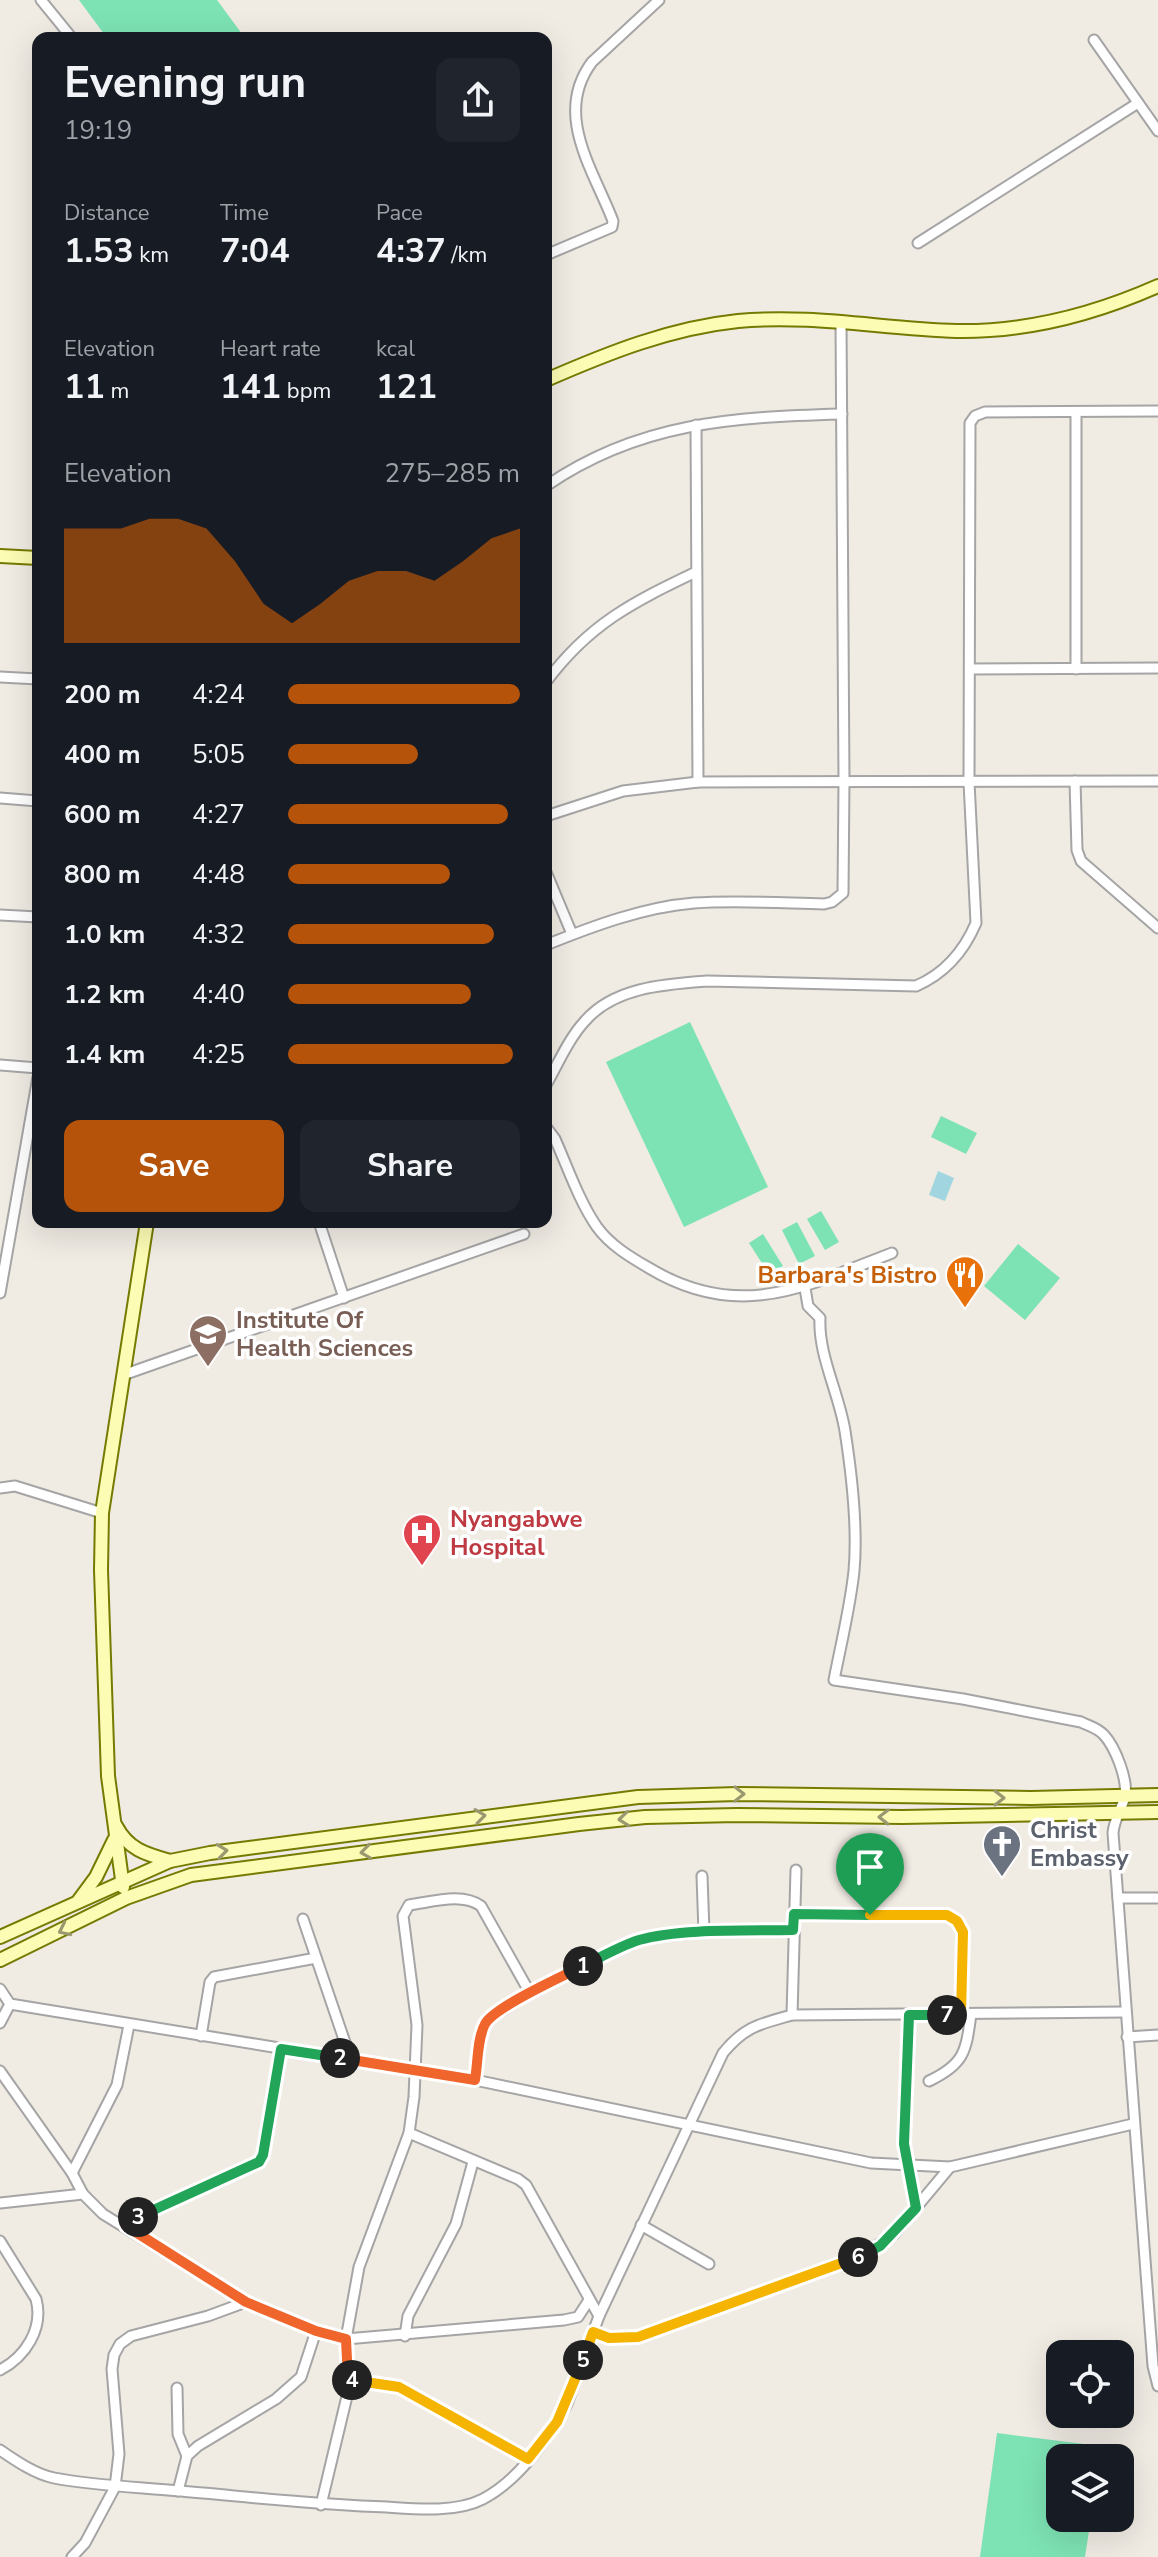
<!DOCTYPE html>
<meta charset="utf-8">
<style>
:root{--surface:#171b24;--page:#20242c;--text:#f1f3f6;--muted:#9ea1a6;--accent:#b45309}
body{margin:0;font-family:"Nunito Sans",sans-serif;background:var(--page);color:var(--text);height:100vh;display:flex;flex-direction:column;font-size:30px;white-space:nowrap}
*{box-sizing:border-box;margin:0}
p{font-size:26px;color:var(--muted)}
.icon{flex:none;width:44px;height:44px;fill:none;stroke:currentColor;stroke-width:2;stroke-linecap:round;stroke-linejoin:round}
.map{position:relative;flex:1;overflow:hidden}
.drawer{position:absolute;left:32px;top:32px;width:520px;height:1196px;display:flex;flex-direction:column;background:var(--surface);border-radius:16px;box-shadow:0 8px 32px #0002}
.drawer>*{flex:none}
.buttons{position:absolute;left:1046px;top:2340px;display:grid;gap:16px}
.buttons a{display:grid;place-items:center;width:88px;height:88px;border-radius:16px;background:var(--surface);box-shadow:0 8px 32px #0002;font-size:40px}
.pin{position:absolute;display:grid;place-items:center;width:68px;height:68px;color:#fff;margin:-82px -34px;border-radius:50% 50% 50% 0;rotate:-45deg;box-shadow:0 0 8px #0007}
.pin .icon{rotate:45deg}
.km{position:absolute;width:40px;height:40px;margin:-20px;border-radius:50%;background:#222;color:#fff;font-size:22px;line-height:40px;text-align:center}
.round{display:grid;place-items:center;flex:none;width:84px;height:84px;border-radius:16px;background:var(--page)}
.overview{display:flex;align-items:center;justify-content:space-between;height:136px;padding:0 32px}
h1{font-size:44px;font-weight:700;line-height:60px}
.figures{display:grid;grid-template-columns:repeat(3,1fr);gap:12px;height:136px;padding:8px 32px}
.figures div{display:grid;align-content:center}
.figures b{font-size:34px;font-weight:700}
.figures small{font-size:22px;font-weight:400}
.figures p{font-size:22px}
.chart{height:224px;padding:16px 32px}
.chart p{display:flex;justify-content:space-between}
.chart svg{width:100%;height:144px;margin-top:8px;fill:var(--accent);opacity:.7}
.action{display:flex;gap:16px;margin-top:auto;padding:16px 32px}
.action a{flex:1;height:92px;border-radius:16px;background:var(--accent);color:#fff;font-size:32px;font-weight:700;line-height:92px;text-align:center}
.action a+a{background:var(--page);color:var(--text)}
ul{padding:0 32px;list-style:none;font-size:26px}
li{display:grid;grid-template-columns:128px 96px 1fr;align-items:center;height:60px}
li i{height:20px;border-radius:10px;background:var(--accent)}
.map>svg:first-child{display:block}
.pitch{fill:#7de3b4}
.water{fill:#a1d6e0}
.lines{fill:none;stroke-linecap:round;stroke-linejoin:round}
.street-casing{stroke:#a5a5a5;stroke-width:13}
.secondary-casing{stroke:#757a00;stroke-width:16}
.street{stroke:#fff;stroke-width:9}
.secondary{stroke:#fdfcb4;stroke-width:12}
.oneway{stroke:#999870}
.split-1-casing{stroke:#fff;stroke-width:16}
.split-2-casing{stroke:#fff;stroke-width:16}
.split-3-casing{stroke:#fff;stroke-width:16}
.split-4-casing{stroke:#fff;stroke-width:16}
.split-5-casing{stroke:#fff;stroke-width:16}
.split-6-casing{stroke:#fff;stroke-width:16}
.split-7-casing{stroke:#fff;stroke-width:16}
.split-8-casing{stroke:#fff;stroke-width:16}
.split-1{stroke:#22a559;stroke-width:10}
.split-2{stroke:#f0652b;stroke-width:10}
.split-3{stroke:#22a559;stroke-width:10}
.split-4{stroke:#f0652b;stroke-width:10}
.split-5{stroke:#f5b400;stroke-width:10}
.split-6{stroke:#f5b400;stroke-width:10}
.split-7{stroke:#22a559;stroke-width:10}
.split-8{stroke:#f5b400;stroke-width:10}
.labels{text-anchor:middle;stroke-width:7;stroke-linejoin:round;paint-order:stroke}
.food-label{font-size:24px;font-weight:bold;fill:#c56008;stroke:#fff;text-anchor:end}
.education-label{font-size:24px;font-weight:bold;fill:#785e54;stroke:#fff;text-anchor:start}
.health-label{font-size:24px;font-weight:bold;fill:#be3a42;stroke:#fff;text-anchor:start}
.worship-label{font-size:24px;font-weight:bold;fill:#5b616d;stroke:#fff;text-anchor:start}
</style>
<div class="map">
<svg width="1158" height="2557" viewBox="0 0 1158 2557">
<rect width="100%" height="100%" fill="#f0ebe3"/>
<g class="pitch">
<path d="M79,0H217L245,38H107Z"/>
<path d="M690,1022L768,1187L684,1227L606,1062Z"/>
<path d="M941,1116L977,1133L966,1154L931,1137Z"/>
<path d="M821,1211L839,1242L825,1250L807,1219Z"/>
<path d="M797,1222L815,1256L799,1264L782,1230Z"/>
<path d="M763,1234L783,1266L769,1274L749,1243Z"/>
<path d="M1018,1244L1060,1278L1025,1320L984,1286Z"/>
<path d="M997,2433L1100,2446L1099,2458H1060V2518H1091L1085,2557H980Z"/>
</g>
<path class="water" d="M938,1171L954,1178L945,1201L929,1195Z"/>
<g class="lines">
<defs>
<g id="street">
<path d="M41,0L72,38"/>
<path d="M1094,40L1158,131"/>
<path d="M918,243L1138,103"/>
<path d="M546,255L612,227L613,221C593,169 553,114 592,62L659,0"/>
<path d="M1076,412V669"/>
<path d="M696,425L698,782"/>
<path d="M546,486C639,422 734,417 842,414"/>
<path d="M970,669L1158,668"/>
<path d="M0,677L38,679"/>
<path d="M546,682C589,624 633,602 696,572"/>
<path d="M1075,781L1077,850L1081,861L1158,928"/>
<path d="M0,798L38,801"/>
<path d="M546,816L623,791L698,782L1158,781"/>
<path d="M546,872L572,934"/>
<path d="M0,915L38,917"/>
<path d="M546,945C593,926 644,907 694,903C737,900 781,903 824,904L832,902L843,893L844,781L841,321"/>
<path d="M0,1065L38,1068"/>
<path d="M546,1085C558,1064 569,1038 585,1021C614,987 666,984 707,981L916,986C944,974 964,951 976,923L969,782L970,423L975,416L985,412L1158,411"/>
<path d="M546,1127L555,1139C568,1168 579,1201 597,1227C610,1245 630,1257 649,1268C739,1322 805,1287 892,1253L843,1272"/>
<path d="M319,1222L344,1298"/>
<path d="M805,1288L808,1306L820,1318C818,1355 839,1393 845,1431C852,1476 858,1526 854,1571C850,1608 841,1644 834,1680L963,1699L1081,1722C1089,1726 1098,1728 1104,1735C1115,1747 1128,1779 1125,1796C1122,1809 1114,1819 1113,1833L1153,2366L1158,2386"/>
<path d="M0,1293L38,1077"/>
<path d="M123,1375L524,1234"/>
<path d="M0,1488L15,1486L102,1513"/>
<path d="M702,1876L704,1932"/>
<path d="M1118,1898H1158"/>
<path d="M794,1914L947,1915L957,1921L963,1932L961,2015"/>
<path d="M303,1919L351,2060"/>
<path d="M0,1989L10,2004L475,2080L871,2163L950,2167L1133,2124"/>
<path d="M792,2015L796,1870"/>
<path d="M909,2015L904,2144L916,2208"/>
<path d="M0,2023L10,2004"/>
<path d="M201,2036L210,1982L214,1977L316,1958"/>
<path d="M1127,2037L1158,2035"/>
<path d="M0,2071L72,2173L83,2194L103,2214L246,2302L316,2331L346,2339L564,2320L578,2317L589,2300"/>
<path d="M475,2080L483,2028L488,2019L530,1993L626,1945L652,1937L704,1932L793,1930"/>
<path d="M929,2081C965,2064 966,2051 971,2014"/>
<path d="M409,2133L518,2179L526,2185L599,2316"/>
<path d="M72,2173L117,2085L129,2025"/>
<path d="M0,2203L83,2194"/>
<path d="M641,2225L709,2264"/>
<path d="M126,2226L157,2207L259,2162L263,2155L281,2049"/>
<path d="M0,2241L36,2299C44,2329 25,2357 0,2370"/>
<path d="M593,2332L609,2338L638,2337L866,2253L894,2234L950,2167"/>
<path d="M405,2336L408,2316L456,2224L473,2162"/>
<path d="M348,2380L399,2387L528,2459"/>
<path d="M177,2388L178,2434L187,2456"/>
<path d="M0,2450C16,2461 35,2474 54,2478C96,2486 139,2487 181,2491C250,2497 318,2505 387,2507C416,2509 456,2513 483,2499C519,2480 548,2438 567,2404L599,2316L723,2053C745,2026 760,2024 792,2015L1125,2012"/>
<path d="M178,2491L187,2456L198,2446L276,2399L301,2377L316,2331"/>
<path d="M321,2505L348,2392L346,2339L359,2267L409,2133L414,2097L417,2025L403,1916L409,1905C432,1902 462,1892 481,1906L530,1993"/>
<path d="M72,2557L85,2543L115,2487L119,2454L112,2369L114,2355L120,2344L131,2336L208,2316L246,2302"/>
</g>
<g id="secondary">
<path d="M546,380C608,353 670,328 738,321C812,314 883,329 957,331C1027,332 1095,314 1158,286"/>
<path d="M0,556L38,558"/>
<path d="M116,1826C128,1849 145,1854 170,1861"/>
<path d="M123,1887L108,1776L101,1570L102,1513L147,1222"/>
<path d="M79,1900L96,1877L114,1840"/>
<path d="M0,1937L170,1861L210,1853L638,1797L737,1794L1031,1798L1158,1795"/>
<path d="M0,1960L126,1898L191,1875L579,1824L645,1817L737,1815L902,1817L1158,1812"/>
</g>
</defs>
<use href="#street" class="street-casing"/>
<use href="#secondary" class="secondary-casing"/>
<use href="#street" class="street"/>
<use href="#secondary" class="secondary"/>
</g>
<defs><path id="oneway-chevron" d="M-2-3.5L2.5 0L-2 3.5" fill="none" stroke-width="1.6" stroke-linecap="round" stroke-linejoin="round" transform="scale(2)"/></defs>
<g class="oneway">
<use href="#oneway-chevron" transform="translate(739 1794)"/>
<use href="#oneway-chevron" transform="translate(999 1798)"/>
<use href="#oneway-chevron" transform="translate(480 1816) rotate(-8)"/>
<use href="#oneway-chevron" transform="translate(884 1817) rotate(-179)"/>
<use href="#oneway-chevron" transform="translate(624 1819) rotate(174)"/>
<use href="#oneway-chevron" transform="translate(222 1851) rotate(-8)"/>
<use href="#oneway-chevron" transform="translate(366 1852) rotate(172)"/>
<use href="#oneway-chevron" transform="translate(64 1930) rotate(154)"/>
</g>
<g class="lines">
<defs>
<path id="split-1" d="M583,1966C601,1957 620,1946 639,1940C681,1928 749,1931 793,1930L794,1914L870,1915"/>
<path id="split-2" d="M340,2058L475,2080C478,2063 477,2039 485,2024C494,2007 563,1976 583,1966"/>
<path id="split-3" d="M138,2217L259,2162L263,2155L281,2049L340,2058"/>
<path id="split-4" d="M138,2217L126,2226L246,2302L316,2331L346,2339L348,2380H352"/>
<path id="split-5" d="M352,2380L399,2387L528,2459L557,2422L583,2360"/>
<path id="split-6" d="M583,2360L593,2332L609,2338L638,2337L858,2257"/>
<path id="split-7" d="M858,2257L880,2246L916,2208L904,2144L909,2015H947"/>
<path id="split-8" d="M870,1915H947L957,1921L963,1932L961,2015H947"/>
</defs>
<use href="#split-1" class="split-1-casing"/>
<use href="#split-2" class="split-2-casing"/>
<use href="#split-3" class="split-3-casing"/>
<use href="#split-4" class="split-4-casing"/>
<use href="#split-5" class="split-5-casing"/>
<use href="#split-6" class="split-6-casing"/>
<use href="#split-7" class="split-7-casing"/>
<use href="#split-8" class="split-8-casing"/>
<use href="#split-1" class="split-1"/>
<use href="#split-2" class="split-2"/>
<use href="#split-3" class="split-3"/>
<use href="#split-4" class="split-4"/>
<use href="#split-5" class="split-5"/>
<use href="#split-6" class="split-6"/>
<use href="#split-7" class="split-7"/>
<use href="#split-8" class="split-8"/>
</g>
<defs>
<symbol id="restaurant-pin" viewBox="-11 -11 22 30"><path d="M0 17L-7.5 6A9.5 9.5 0 1 1 7.5 6Z" fill="#e8710a" stroke="#fff"/><path d="M-5-6h1v4h1v-4h1v4h1v-4h1v5L-1.5 .5V6h-2V.5L-5-1ZM5-6V6H3V1.5H1.5Q1.5-4 5-6Z" fill="#fff"/></symbol>
<symbol id="university-pin" viewBox="-11 -11 22 30"><path d="M0 17L-7.5 6A9.5 9.5 0 1 1 7.5 6Z" fill="#8d6e63" stroke="#fff"/><path d="M0-5L7-2L0 1L-7-2ZM-4 1L0 2.5L4 1V4Q0 6-4 4Z" fill="#fff"/></symbol>
<symbol id="hospital-pin" viewBox="-11 -11 22 30"><path d="M0 17L-7.5 6A9.5 9.5 0 1 1 7.5 6Z" fill="#e0444e" stroke="#fff"/><path d="M-5-5h3v3.5h4V-5h3V5h-3V1.5h-4V5h-3Z" fill="#fff"/></symbol>
<symbol id="church-pin" viewBox="-11 -11 22 30"><path d="M0 17L-7.5 6A9.5 9.5 0 1 1 7.5 6Z" fill="#6b7280" stroke="#fff"/><path d="M-1.2-6h2.4v3.5h3.3v2.4h-3.3V6h-2.4V-.1h-3.3v-2.4h3.3Z" fill="#fff"/></symbol>
</defs>
<g fill-rule="evenodd">
<use href="#restaurant-pin" x="943" y="1253" width="44" height="60"/>
<use href="#university-pin" x="186" y="1312" width="44" height="60"/>
<use href="#hospital-pin" x="400" y="1511" width="44" height="60"/>
<use href="#church-pin" x="980" y="1822" width="44" height="60"/>
</g>
<g class="labels">
<g class="food-label">
<text x="937" y="1283">Barbara's Bistro</text>
</g>
<g class="education-label">
<text x="236" y="1328">Institute Of<tspan x="236" dy="28">Health Sciences</tspan></text>
</g>
<g class="health-label">
<text x="450" y="1527">Nyangabwe<tspan x="450" dy="28">Hospital</tspan></text>
</g>
<g class="worship-label">
<text x="1030" y="1838">Christ<tspan x="1030" dy="28">Embassy</tspan></text>
</g>
</g>
</svg>
<div class="buttons">
<a><svg class="icon" aria-label="locate" viewBox="0 0 24 24"><circle cx="12" cy="12" r="6"/><path d="M12 2v4M12 18v4M2 12h4M18 12h4"/></svg></a>
<a><svg class="icon" aria-label="layers" viewBox="0 0 24 24"><path d="M12 4l9 5-9 5-9-5zM3 14l9 5 9-5"/></svg></a>
</div>
<div class="pin" style="left:870px;top:1915px;background:#1e9e55"><svg class="icon" aria-label="arrive" viewBox="0 0 24 24"><path d="M6 21V4h12l-3 4 3 4H6"/></svg></div>
<b class="km" style="left:583px;top:1966px">1</b>
<b class="km" style="left:340px;top:2058px">2</b>
<b class="km" style="left:138px;top:2217px">3</b>
<b class="km" style="left:352px;top:2380px">4</b>
<b class="km" style="left:583px;top:2360px">5</b>
<b class="km" style="left:858px;top:2257px">6</b>
<b class="km" style="left:947px;top:2015px">7</b>
<section class="drawer">
<div class="overview"><div><h1>Evening run</h1><p>19:19</p></div><a class="round"><svg class="icon" aria-label="share" viewBox="0 0 24 24"><path d="M12 15V3M7 8l5-5 5 5M5 13v7h14v-7"/></svg></a></div>
<div class="figures">
<div><p>Distance</p><b>1.53<small> km</small></b></div>
<div><p>Time</p><b>7:04</b></div>
<div><p>Pace</p><b>4:37<small> /km</small></b></div>
</div>
<div class="figures">
<div><p>Elevation</p><b>11<small> m</small></b></div>
<div><p>Heart rate</p><b>141<small> bpm</small></b></div>
<div><p>kcal</p><b>121</b></div>
</div>
<div class="chart"><p><span>Elevation</span>275–285 m</p>
<svg viewBox="0 0 160 44" preserveAspectRatio="none"><path d="M0 44V9L10 9L20 9L30 6L40 6L50 9L60 19L70 32L80 38L90 32L100 25L110 22L120 22L130 25L140 19L150 12L160 9V44z"/></svg>
</div>
<ul>
<li><b>200 m</b>4:24<i style="width:100%"></i></li>
<li><b>400 m</b>5:05<i style="width:56%"></i></li>
<li><b>600 m</b>4:27<i style="width:95%"></i></li>
<li><b>800 m</b>4:48<i style="width:70%"></i></li>
<li><b>1.0 km</b>4:32<i style="width:89%"></i></li>
<li><b>1.2 km</b>4:40<i style="width:79%"></i></li>
<li><b>1.4 km</b>4:25<i style="width:97%"></i></li>
</ul>
<div class="action"><a>Save</a><a>Share</a></div>
</section>
</div>
